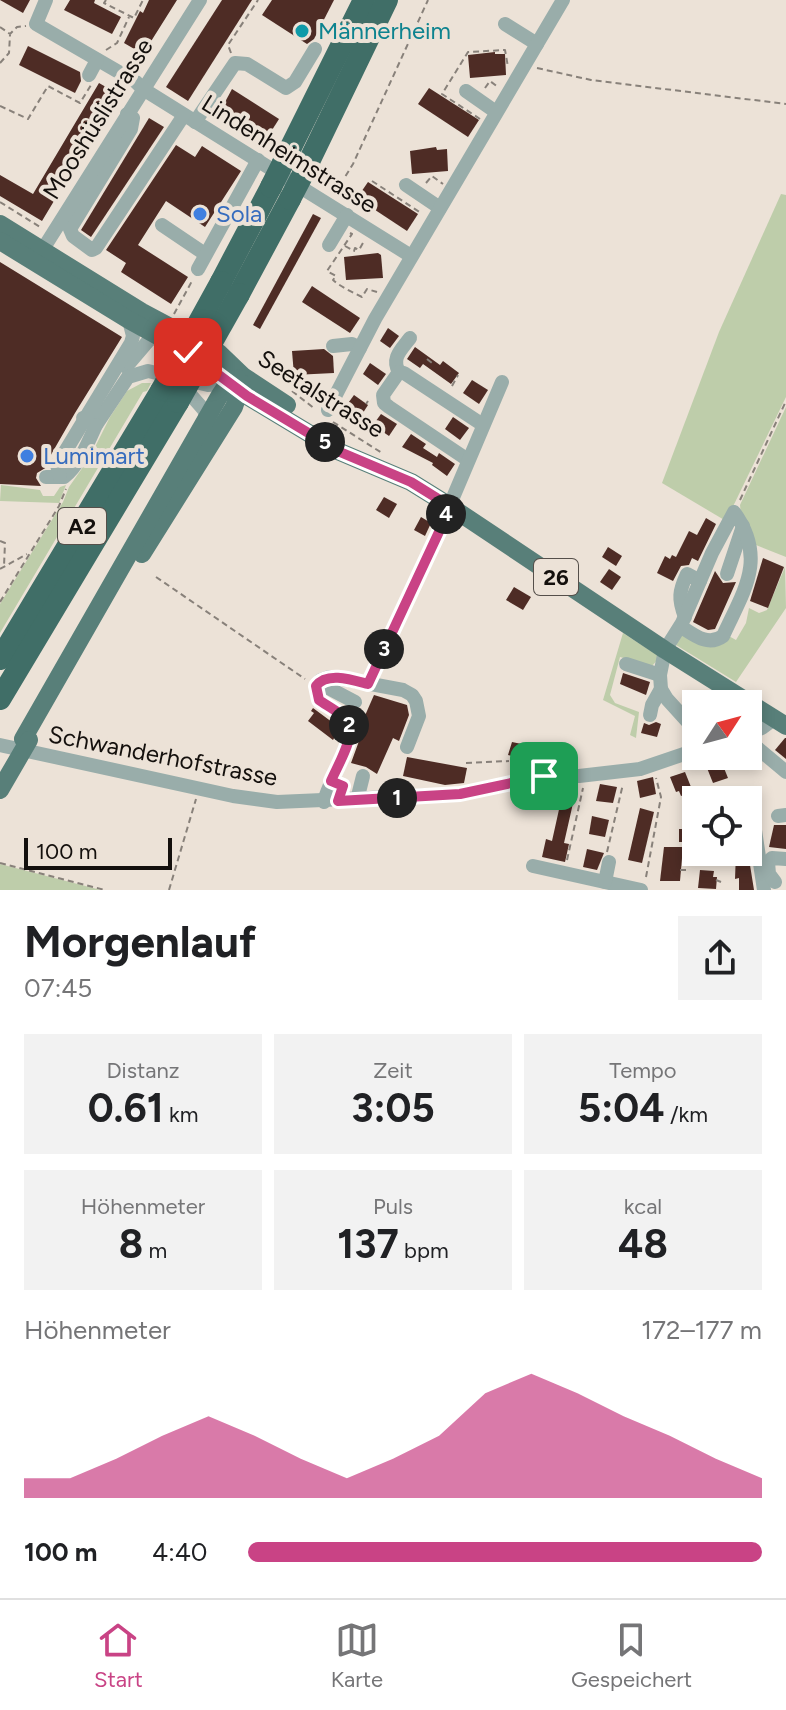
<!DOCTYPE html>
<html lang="de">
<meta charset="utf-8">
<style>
:root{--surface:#fff;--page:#f2f2f2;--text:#202124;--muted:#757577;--line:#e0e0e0;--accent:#c94385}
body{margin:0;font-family:Figtree,sans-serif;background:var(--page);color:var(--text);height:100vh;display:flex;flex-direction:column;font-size:30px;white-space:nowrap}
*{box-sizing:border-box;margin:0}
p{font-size:26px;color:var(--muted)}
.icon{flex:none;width:44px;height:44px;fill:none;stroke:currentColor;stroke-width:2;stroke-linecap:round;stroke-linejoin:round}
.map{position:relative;height:890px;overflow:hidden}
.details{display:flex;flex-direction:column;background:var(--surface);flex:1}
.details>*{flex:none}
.needle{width:52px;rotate:54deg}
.fabs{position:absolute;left:682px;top:690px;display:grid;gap:16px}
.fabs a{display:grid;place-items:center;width:80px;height:80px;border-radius:0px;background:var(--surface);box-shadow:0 4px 12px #0003;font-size:40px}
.scale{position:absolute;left:24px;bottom:20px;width:148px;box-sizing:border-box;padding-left:8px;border:4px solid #14100d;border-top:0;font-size:22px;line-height:28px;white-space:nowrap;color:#14100d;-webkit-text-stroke:6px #ece2d7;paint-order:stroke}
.pin{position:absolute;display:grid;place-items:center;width:68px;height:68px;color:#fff;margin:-34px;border-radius:16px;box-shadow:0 4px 12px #0006}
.km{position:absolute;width:40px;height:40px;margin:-20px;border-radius:50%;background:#222;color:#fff;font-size:22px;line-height:40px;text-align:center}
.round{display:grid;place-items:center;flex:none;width:84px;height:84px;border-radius:0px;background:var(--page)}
.overview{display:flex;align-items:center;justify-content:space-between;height:136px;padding:0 24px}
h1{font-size:44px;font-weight:700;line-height:60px}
.metrics{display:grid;grid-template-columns:repeat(3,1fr);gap:12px;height:136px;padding:8px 24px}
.metrics div{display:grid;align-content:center;border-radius:0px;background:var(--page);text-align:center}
.metrics b{font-size:40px;font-weight:700}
.metrics small{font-size:22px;font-weight:400}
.metrics p{font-size:22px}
.chart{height:224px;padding:16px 24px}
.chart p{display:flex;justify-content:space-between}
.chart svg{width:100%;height:144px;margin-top:8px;fill:var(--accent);opacity:.7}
ul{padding:0 24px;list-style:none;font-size:26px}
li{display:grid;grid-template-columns:128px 96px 1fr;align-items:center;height:60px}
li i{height:20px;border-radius:10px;background:var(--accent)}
.menu{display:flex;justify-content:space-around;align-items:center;height:112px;border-top:2px solid var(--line);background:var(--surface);font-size:22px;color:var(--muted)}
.menu a{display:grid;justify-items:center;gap:4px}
.menu .on{color:var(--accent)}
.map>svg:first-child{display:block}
.green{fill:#becdaa}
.building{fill:#4e2c25}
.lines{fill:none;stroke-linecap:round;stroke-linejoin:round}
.path{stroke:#88817a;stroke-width:2;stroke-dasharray:6 4;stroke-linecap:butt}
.minor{stroke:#99adaa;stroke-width:14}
.major{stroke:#587f79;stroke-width:18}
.highway{stroke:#406e67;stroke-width:22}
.major-bridge{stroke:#587f79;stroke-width:18}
.highway-bridge{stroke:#406e67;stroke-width:22}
.route-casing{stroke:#fff;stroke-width:16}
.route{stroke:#c94385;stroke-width:10}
.culture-dot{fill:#0f9aa8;stroke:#ece2d7;stroke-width:3}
.shop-dot{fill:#3f7fe0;stroke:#ece2d7;stroke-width:3}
.labels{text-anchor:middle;stroke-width:8;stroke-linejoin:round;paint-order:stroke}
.shield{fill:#ece2d7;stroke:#554f4a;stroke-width:2}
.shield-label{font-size:22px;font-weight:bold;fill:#14100d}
.culture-label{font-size:24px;fill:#0d838f;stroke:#ece2d7;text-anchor:start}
.street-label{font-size:24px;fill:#14100d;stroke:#ece2d7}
.shop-label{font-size:24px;fill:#366cbe;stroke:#ece2d7;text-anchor:start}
</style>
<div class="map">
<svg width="786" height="890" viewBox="0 0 786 890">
<rect width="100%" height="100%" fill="#ece2d7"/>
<g class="green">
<path d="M781,194L786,195V397L726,521L662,483L719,332Z"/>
<path d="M142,383H151L147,391L143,392L0,633V604L63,502L69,487L90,457L110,417L127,391Z"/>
<path d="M786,407V557L756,545L741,515L740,505Z"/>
<path d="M1,485L40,490L43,496H54L60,487L66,485L59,503L0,501Z"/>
<path d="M785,567L786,608L736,682L676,645L680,634L727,635L736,640L746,623L749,608L759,613L767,610Z"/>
<path d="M623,633L660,657L652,666L620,657L610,695L615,703L639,712L636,738L630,735L635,716L603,700Z"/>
<path d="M547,751L554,758L584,772L541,770Z"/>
<path d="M0,864L101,890H0Z"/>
</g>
<g class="building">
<path d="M0,0H30L23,13Z"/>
<path d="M70,0H95L94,3L121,17L112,34L64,10Z"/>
<path d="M149,0H177L143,54L124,43L140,11L143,13Z"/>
<path d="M222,0H252L188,101L166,87Z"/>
<path d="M272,0H334L314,39L307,44L262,15Z"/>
<path d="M28,46L80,72L81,81L75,93L19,65Z"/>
<path d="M495,52V54H505L506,75L470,78L468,55Z"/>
<path d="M99,83L118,94L42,221L0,196V175L33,194Z"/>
<path d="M429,88L479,120L468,137L418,104Z"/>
<path d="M232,89L279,119L262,146L217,117Z"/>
<path d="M149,118L164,127L91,237L81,230Z"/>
<path d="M176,145L195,157L202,146L241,171L205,227L166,201L138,245L188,277L171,304L121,272L126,263L106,250Z"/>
<path d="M436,147L437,150L447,149L448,171L412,174L410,151Z"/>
<path d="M368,182L418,214L407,231L357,198Z"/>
<path d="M313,214L321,218L260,329L253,325Z"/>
<path d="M378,253L381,255L383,278L346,280L344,257Z"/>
<path d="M0,262L122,337L75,413L48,460L47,467L37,473L36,478L41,486L0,484Z"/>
<path d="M312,286L360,318L350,333L302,302Z"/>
<path d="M388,328L399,336L390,348L380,341Z"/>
<path d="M415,347L440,365L443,361L459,373L451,384L423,364L420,368L407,359Z"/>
<path d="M324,349L333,356L334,373L294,375L292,351Z"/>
<path d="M370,363L386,374L378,385L363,374Z"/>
<path d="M472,380L488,390L479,404L463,393Z"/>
<path d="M354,395L368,405L361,416L346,406Z"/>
<path d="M381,414L397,424L389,436L373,425Z"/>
<path d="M453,417L469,428L460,440L445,429Z"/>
<path d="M411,434L426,444L423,448L437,457L439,453L455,464L447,476L432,465L433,463L402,447Z"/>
<path d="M384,497L397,504L389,518L376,510Z"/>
<path d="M421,517L431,523L425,536L414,530Z"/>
<path d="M706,518L716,524L698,561L692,558L689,565L681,566L673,581L657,573L665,556L670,559L672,555L676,557L689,531L697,535Z"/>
<path d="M608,547L622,556L616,566L602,557Z"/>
<path d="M763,558L784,567L768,608L750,601Z"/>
<path d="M609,569L621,577L612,590L600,582Z"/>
<path d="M715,571L723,583L736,582L715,629L708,630L693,622Z"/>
<path d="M514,587L531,597L523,610L506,600Z"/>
<path d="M623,673L650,682L646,695L620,684Z"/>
<path d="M374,695L407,705L409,715L399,741L393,738L377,774L366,767L351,763L359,741L360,727Z"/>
<path d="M313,708L340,728L333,740L308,721L314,713L311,711Z"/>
<path d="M656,722L661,724L657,737L641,733L644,723L649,725Z"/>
<path d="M785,738H786V759L775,750Z"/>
<path d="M512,742L536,747L535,751L545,754L543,763L533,760L531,765L511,759L512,756L508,755Z"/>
<path d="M407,757L467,768L464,783L445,785L403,776Z"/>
<path d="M720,758L728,778L713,783L705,763Z"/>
<path d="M685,772L693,792L681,796L679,791L676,792L670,777Z"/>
<path d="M653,777L656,794L640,798L637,781Z"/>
<path d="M600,784L617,787L613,803L596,801Z"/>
<path d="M564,787L576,790L564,843L569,844L565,862L542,857L546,839L552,841Z"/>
<path d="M640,808L654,812L642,863L628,860Z"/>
<path d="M683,808H696V842H679V829H683Z"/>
<path d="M592,816L609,820L605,837L589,834Z"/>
<path d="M774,825H786V849L769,847Z"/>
<path d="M664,847H683L680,881H660Z"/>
<path d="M587,849L604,853L597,870L583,867Z"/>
<path d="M736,852H745L744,865H750L754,890H739V878L735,879Z"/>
<path d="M700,870L714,871L713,877H717L716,889L698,888Z"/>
</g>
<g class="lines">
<g class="path">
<path d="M106,0L104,3L134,18L143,0"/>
<path d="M0,27L10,34L17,27L26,26"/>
<path d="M106,50L117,43L129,17"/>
<path d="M231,53L228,45L258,0"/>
<path d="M0,63L9,53L10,35"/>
<path d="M537,68L591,80L786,104"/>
<path d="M485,88L490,81L498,87"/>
<path d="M0,106L28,119L48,86L80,103L91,85"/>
<path d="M480,119L442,94L468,52L505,50L508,67"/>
<path d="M372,181L421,213"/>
<path d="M426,183L432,176L443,184"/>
<path d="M335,193L353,164L428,0"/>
<path d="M0,202L40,227"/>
<path d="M350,233L352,234L327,271L336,276L333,280C341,287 352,292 362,297L367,289L377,292"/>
<path d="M345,246L354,251L355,248L359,250L364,241"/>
<path d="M174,314L192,281"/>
<path d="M427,359L432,363"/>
<path d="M452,386L458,375"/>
<path d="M292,391L315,409"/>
<path d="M366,404L368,401"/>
<path d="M333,422L382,453"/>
<path d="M740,500L786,401"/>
<path d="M0,541L5,543L4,566"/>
<path d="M0,569L27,554"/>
<path d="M156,577L305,679"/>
<path d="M0,602L59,506L66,489"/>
<path d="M374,674L429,552"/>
<path d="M466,763L509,761"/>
<path d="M607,852L623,784"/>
<path d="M683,858L692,862"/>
<path d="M567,860L583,788"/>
<path d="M0,863L105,890"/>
<path d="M680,870H688"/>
<path d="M646,877L661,797L656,778"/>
<path d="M716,880L721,882"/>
<path d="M169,890L196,799"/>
</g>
<g class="minor">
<path d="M46,0L36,24L136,82L143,89L411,256"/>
<path d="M505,24L537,44"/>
<path d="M89,75L97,60"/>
<path d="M466,91L496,112"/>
<path d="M127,114L133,118L131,129L70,229L73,236L92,250L96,248L184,115"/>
<path d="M195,122L235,63L247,64L286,88L295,82L315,49"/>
<path d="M406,185L440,208"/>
<path d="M162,225L205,254"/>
<path d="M329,245L347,215"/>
<path d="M38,257L200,0"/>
<path d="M198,269L258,160"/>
<path d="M333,346L352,344L360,348"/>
<path d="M126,367L149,340L160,336"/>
<path d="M399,372C391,358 401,350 410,338"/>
<path d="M182,385L204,410L207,419"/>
<path d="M328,410L375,319L563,0"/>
<path d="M83,418L96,425L128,377L148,371L208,385L228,383"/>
<path d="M468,460L389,407L384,403L383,395L399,372L404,373L483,425"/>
<path d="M46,477H64C79,465 88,443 96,425"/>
<path d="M60,477L57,465L131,343L133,336L129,320"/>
<path d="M435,540L502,382"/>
<path d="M727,574L743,526"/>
<path d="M685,617C678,599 679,591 687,574L700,581"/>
<path d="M680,626C694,635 708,647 723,636C743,592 768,559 734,512L712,553L682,623L665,650L660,675L661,689L667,699L696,731"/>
<path d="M626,664L660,675"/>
<path d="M319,683L355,702"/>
<path d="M650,715L652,705L661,689"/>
<path d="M748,733L762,728L774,719"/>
<path d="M748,740L786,772"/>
<path d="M0,745L233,796L277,802L460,794L544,776H579L640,769L696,750"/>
<path d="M357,800L363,776"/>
<path d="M324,802C327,784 357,738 349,724C344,714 328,706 319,700L316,686L321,680L329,677L355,681L403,690L412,695L416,701L419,716L407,747"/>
<path d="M778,816L786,815"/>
<path d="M753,817L764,890"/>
<path d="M533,866L641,890"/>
<path d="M605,882L609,862"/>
<path d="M775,882L769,874L768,862L772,858L786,859"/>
</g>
<g class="major">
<path d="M0,224L142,312L219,353L243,376L287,405"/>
<path d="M0,241L129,320L198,358L247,396L340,452L411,482L448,505L665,650L786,726"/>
<path d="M142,554L234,407L242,383"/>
<path d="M23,739L220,395L228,383L237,378"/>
</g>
<g class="highway">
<path d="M283,163L364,0"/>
<path d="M303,174L387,0"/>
<path d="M221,282L271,187"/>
<path d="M239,294L290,199"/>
<path d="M0,659L161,391"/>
<path d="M0,699L178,402"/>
</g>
<path class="major-bridge" d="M0,790L29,740"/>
<g class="highway-bridge">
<path d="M271,187L283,163"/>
<path d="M290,199L303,174"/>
<path d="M161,391L221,282"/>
<path d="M178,402L239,294"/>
</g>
</g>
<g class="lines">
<defs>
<path id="route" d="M188,352L247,396L340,452L411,482L448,505L445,519L368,684C353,680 327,671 316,686L319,700C327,706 346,715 350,725C354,738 336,769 331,781L343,786L338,801L460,794L544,776"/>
</defs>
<use href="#route" class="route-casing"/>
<use href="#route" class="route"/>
</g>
<circle class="culture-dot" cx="302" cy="31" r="8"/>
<g class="shop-dot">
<circle cx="200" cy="214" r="8"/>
<circle cx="27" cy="456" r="8"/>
</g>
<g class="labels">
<g class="shield">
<rect x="58" y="508" width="48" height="36" rx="6"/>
<rect x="534" y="559" width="44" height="36" rx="6"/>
</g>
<g class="shield-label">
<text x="82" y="534">A2</text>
<text x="556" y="585">26</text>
</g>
<g class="culture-label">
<text x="318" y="39">Männerheim</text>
</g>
<g class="street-label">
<text transform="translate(98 119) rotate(-58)" y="8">Mooshüslistrasse</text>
<text transform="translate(289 154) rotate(32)" y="8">Lindenheimstrasse</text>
<text transform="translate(321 394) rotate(32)" y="8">Seetalstrasse</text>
<text transform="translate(163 756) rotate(11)" y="8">Schwanderhofstrasse</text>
</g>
<g class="shop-label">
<text x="216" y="222">Sola</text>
<text x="43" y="464">Lumimart</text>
</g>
</g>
</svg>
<div class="fabs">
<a><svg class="needle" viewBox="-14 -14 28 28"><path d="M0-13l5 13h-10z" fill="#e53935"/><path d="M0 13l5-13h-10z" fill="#757577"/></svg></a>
<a><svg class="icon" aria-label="locate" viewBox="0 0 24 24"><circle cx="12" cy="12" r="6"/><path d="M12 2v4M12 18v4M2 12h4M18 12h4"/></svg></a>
</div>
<div class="scale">100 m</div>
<div class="pin" style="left:544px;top:776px;background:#1e9e55"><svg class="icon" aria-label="arrive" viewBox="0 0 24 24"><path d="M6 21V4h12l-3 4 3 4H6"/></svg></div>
<div class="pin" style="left:188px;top:352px;background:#d93025"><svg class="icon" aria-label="check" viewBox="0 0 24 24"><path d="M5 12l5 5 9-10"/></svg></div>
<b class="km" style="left:397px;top:798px">1</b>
<b class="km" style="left:349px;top:725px">2</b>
<b class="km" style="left:384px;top:649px">3</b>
<b class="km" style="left:446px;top:514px">4</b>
<b class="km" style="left:325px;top:442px">5</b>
</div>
<section class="details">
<div class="overview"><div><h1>Morgenlauf</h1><p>07:45</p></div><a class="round"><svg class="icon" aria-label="share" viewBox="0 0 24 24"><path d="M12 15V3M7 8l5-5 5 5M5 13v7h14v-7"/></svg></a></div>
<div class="metrics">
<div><p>Distanz</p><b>0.61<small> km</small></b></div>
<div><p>Zeit</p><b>3:05</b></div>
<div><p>Tempo</p><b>5:04<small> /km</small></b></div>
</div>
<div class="metrics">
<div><p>Höhenmeter</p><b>8<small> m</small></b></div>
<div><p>Puls</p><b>137<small> bpm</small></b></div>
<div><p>kcal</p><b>48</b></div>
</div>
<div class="chart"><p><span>Höhenmeter</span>172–177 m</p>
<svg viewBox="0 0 160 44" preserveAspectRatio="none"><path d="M0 44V38L10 38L20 32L30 25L40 19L50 25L60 32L70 38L80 32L90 25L100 12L110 6L120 12L130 19L140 25L150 32L160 38V44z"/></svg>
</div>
<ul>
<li><b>100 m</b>4:40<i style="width:100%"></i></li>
</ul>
</section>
<nav class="menu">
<a class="on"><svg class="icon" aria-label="home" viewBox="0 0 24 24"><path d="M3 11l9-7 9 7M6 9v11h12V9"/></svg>Start</a>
<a><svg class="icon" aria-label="map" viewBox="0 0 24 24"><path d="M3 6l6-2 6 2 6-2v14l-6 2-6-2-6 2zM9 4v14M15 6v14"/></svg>Karte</a>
<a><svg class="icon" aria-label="saved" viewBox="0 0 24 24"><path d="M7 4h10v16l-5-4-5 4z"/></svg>Gespeichert</a>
</nav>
